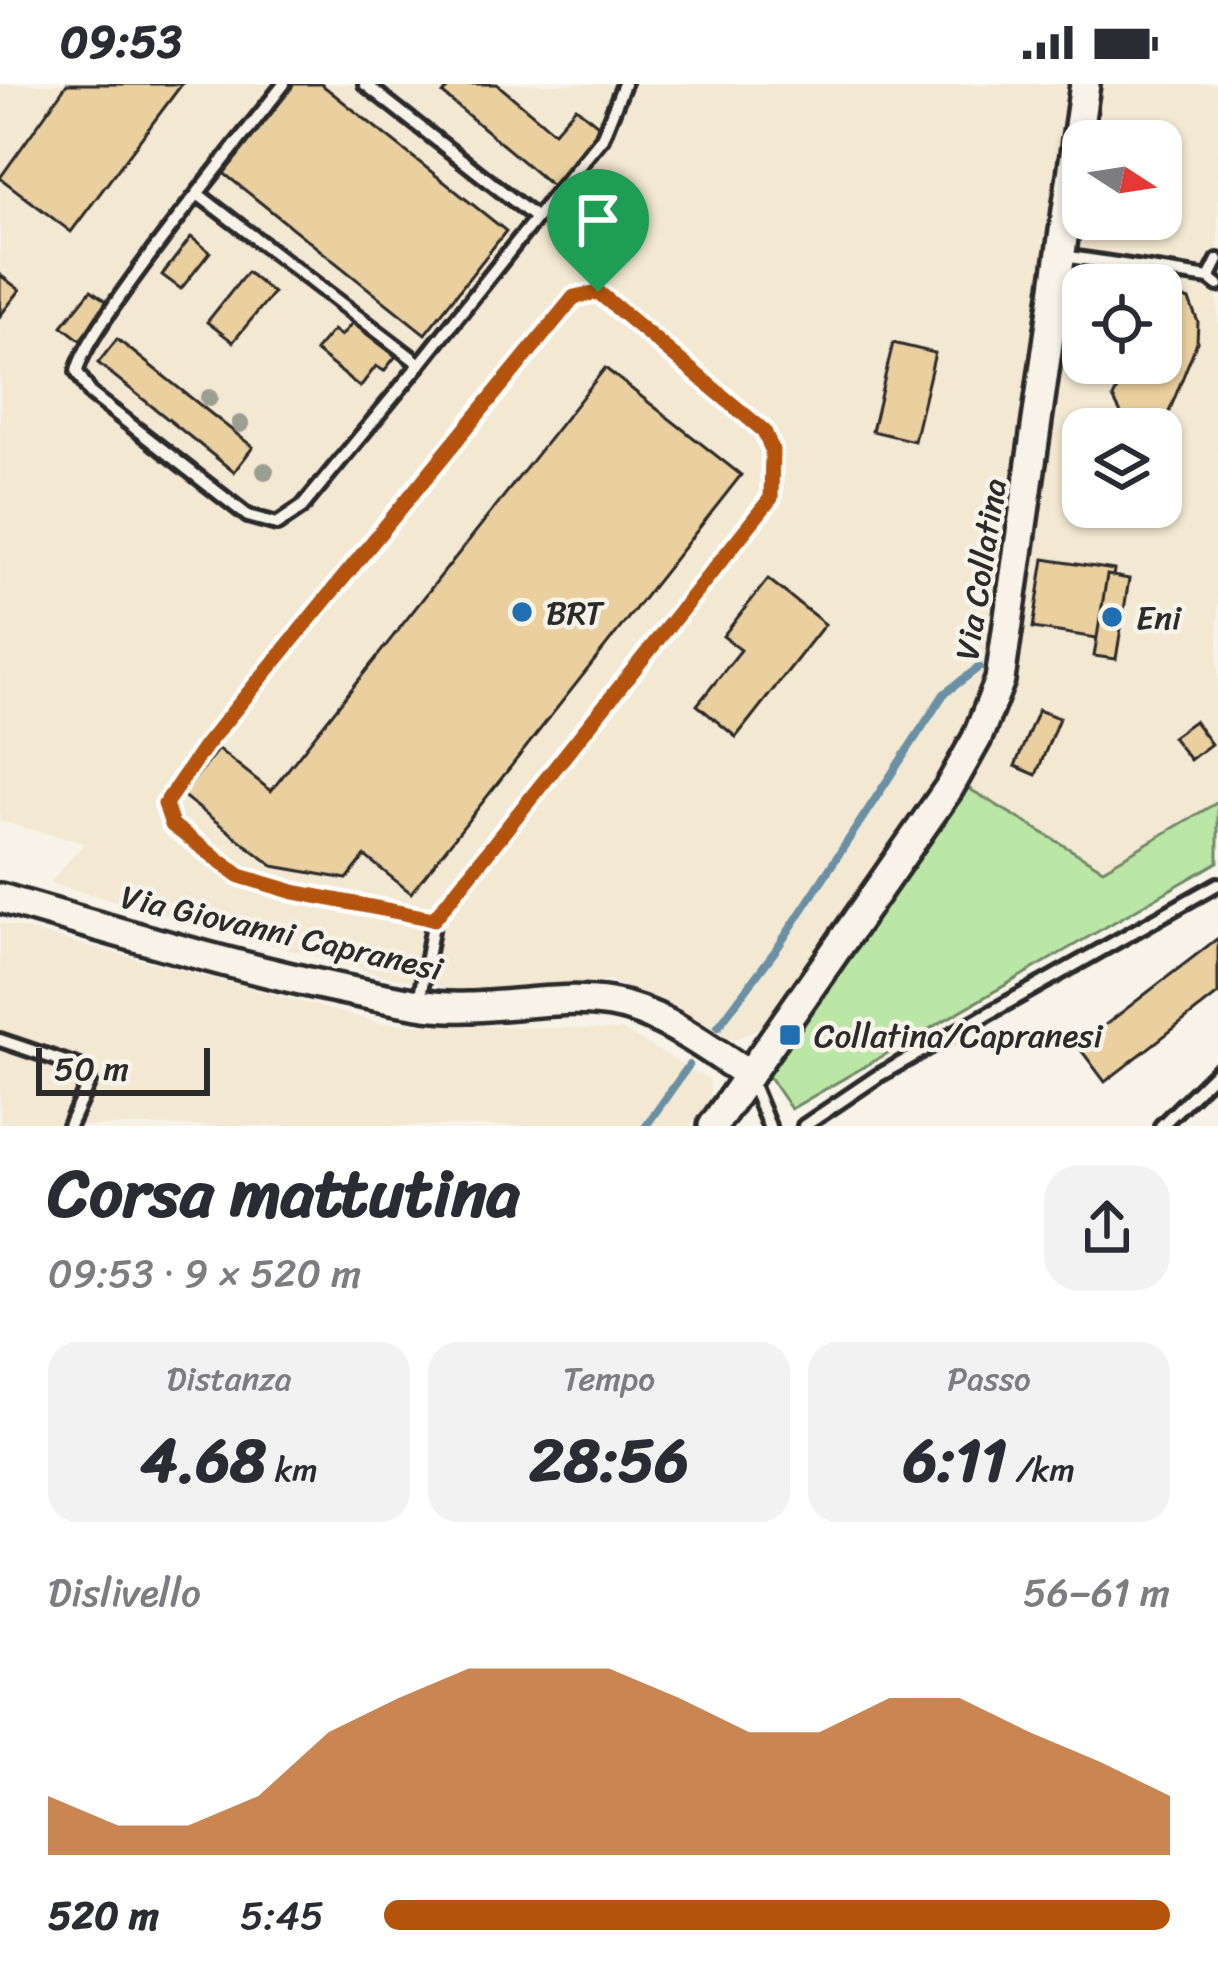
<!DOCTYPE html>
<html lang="it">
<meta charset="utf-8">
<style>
:root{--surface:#fff;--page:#f2f2f3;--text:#2b2b33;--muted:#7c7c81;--accent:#b45309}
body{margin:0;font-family:Sriracha,sans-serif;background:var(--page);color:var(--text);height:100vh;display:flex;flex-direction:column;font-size:45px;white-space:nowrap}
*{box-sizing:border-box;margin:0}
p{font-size:39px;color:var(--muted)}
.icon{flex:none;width:66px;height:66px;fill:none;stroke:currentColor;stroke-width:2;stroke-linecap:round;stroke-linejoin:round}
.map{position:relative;height:1042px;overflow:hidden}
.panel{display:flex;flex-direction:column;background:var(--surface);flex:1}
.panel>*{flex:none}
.needle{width:78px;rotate:102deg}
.controls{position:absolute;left:1062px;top:36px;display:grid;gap:24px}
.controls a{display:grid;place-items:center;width:120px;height:120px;border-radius:24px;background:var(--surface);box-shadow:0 3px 9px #0004;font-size:60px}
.scale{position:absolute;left:36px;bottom:30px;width:174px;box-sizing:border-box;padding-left:12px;border:6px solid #2b2b2b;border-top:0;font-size:33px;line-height:42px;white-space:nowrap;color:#2b2b2b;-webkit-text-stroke:9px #f7f3e8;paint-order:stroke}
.pin{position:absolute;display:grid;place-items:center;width:102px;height:102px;color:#fff;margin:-123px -51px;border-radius:50% 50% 50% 0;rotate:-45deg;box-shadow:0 0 12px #0007}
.pin .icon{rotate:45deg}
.round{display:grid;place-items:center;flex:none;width:126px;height:126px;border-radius:36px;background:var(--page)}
.head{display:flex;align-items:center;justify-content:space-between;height:204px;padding:0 48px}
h1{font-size:66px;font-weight:800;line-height:90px}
.metrics{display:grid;grid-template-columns:repeat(3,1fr);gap:18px;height:204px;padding:12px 48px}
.metrics div{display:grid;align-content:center;border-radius:30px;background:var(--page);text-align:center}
.metrics b{font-size:60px;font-weight:800}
.metrics small{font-size:33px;font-weight:400}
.metrics p{font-size:33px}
.chart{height:336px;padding:24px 48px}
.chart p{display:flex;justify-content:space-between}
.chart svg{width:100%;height:216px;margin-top:12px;fill:var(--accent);opacity:.7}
ul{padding:0 48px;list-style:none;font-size:39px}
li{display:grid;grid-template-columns:192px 144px 1fr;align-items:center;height:90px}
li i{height:30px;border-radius:15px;background:var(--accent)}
.status{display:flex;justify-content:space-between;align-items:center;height:84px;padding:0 60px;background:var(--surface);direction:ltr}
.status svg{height:33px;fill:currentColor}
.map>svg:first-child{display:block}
.built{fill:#f3e8d2;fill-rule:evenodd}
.green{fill:#bae7a5;stroke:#728968;stroke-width:3}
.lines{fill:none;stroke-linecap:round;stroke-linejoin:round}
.stream{stroke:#6990a4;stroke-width:8}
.building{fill:#ead09f;stroke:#2b2b2b;stroke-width:3}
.service-casing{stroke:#2b2b2b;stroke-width:20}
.tertiary-casing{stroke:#2b2b2b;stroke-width:36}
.service{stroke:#f7f3e8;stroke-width:10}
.tertiary{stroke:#f7f3e8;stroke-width:27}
.tree{fill:#9b9f91}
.route-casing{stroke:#fff;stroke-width:24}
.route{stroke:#b45309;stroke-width:15}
.poi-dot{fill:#1f6fb2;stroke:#f7f3e8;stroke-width:4.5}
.labels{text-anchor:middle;stroke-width:9;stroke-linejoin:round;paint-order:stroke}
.street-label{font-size:33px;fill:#2b2b2b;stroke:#f7f3e8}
.poi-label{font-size:33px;fill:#2b2b2b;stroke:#f7f3e8;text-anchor:start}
</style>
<div class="status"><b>09:53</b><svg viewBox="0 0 49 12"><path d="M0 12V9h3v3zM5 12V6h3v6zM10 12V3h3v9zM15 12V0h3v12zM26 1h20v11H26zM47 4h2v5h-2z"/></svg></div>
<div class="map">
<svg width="1218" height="1042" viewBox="0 0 1218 1042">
<rect width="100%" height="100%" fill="#f7f3e8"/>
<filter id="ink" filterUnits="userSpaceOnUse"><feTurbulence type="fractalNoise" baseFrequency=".00833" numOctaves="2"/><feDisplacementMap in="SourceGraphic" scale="24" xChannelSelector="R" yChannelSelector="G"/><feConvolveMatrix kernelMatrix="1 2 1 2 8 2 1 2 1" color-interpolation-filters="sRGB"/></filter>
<g filter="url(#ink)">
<g class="built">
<path d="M0,0H1066L999,518L976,624L923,711L762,942L734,956L609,896L476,909L382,891L50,799L84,759L0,737Z"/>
<path d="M1099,0H1218V718L1103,786L968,704L997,641L1020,568L1083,108V135H1161V57H1091ZM1083,201H1161V279H1083ZM1083,345H1161V423H1083Z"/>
<path d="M0,839L381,939L622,946L710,996V1016L691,1042H0Z"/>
</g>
<path class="green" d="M968,704L1103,785L1218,718V778L791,1025L765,987Z"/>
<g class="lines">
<g class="stream">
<path d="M718,943L778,863L944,610L979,583"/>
<path d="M646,1042L689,981"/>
</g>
</g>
<g class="building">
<path d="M67,0H182L71,148L0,94Z"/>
<path d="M290,0H321L506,147L425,250L221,87Z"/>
<path d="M451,0H497L554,48L576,23L603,45L554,104L443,10Z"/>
<path d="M191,153L210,168L181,205L162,191Z"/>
<path d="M247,188L273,209L233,258L207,238Z"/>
<path d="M0,191L20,206L0,232Z"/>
<path d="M1161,205L1189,216L1198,238L1197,258L1161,348L1129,345L1113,314L1129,279H1161Z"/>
<path d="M91,206L109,219L80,256L62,242Z"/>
<path d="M353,238L396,272L384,287L376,282L360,303L315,267L333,246L341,252Z"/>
<path d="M117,255L253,363L234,388L98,279Z"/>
<path d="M893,259L935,269L914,357L872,347Z"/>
<path d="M605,284L741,391L411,809L365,772L347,795L273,782L182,711L218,665L271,707Z"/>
<path d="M1044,475L1114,486L1103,555L1033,544Z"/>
<path d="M1107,491L1129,495L1116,575L1094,572Z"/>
<path d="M768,495L825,540L736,653L697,621L741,566L723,552Z"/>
<path d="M1038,626L1059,634L1036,691L1015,682Z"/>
<path d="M1194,637L1211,660L1190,676L1172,653Z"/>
<path d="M1218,854V910L1105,998L1078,962Z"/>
</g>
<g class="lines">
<defs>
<g id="service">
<path d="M365,0L536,134L602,54L624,0"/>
<path d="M199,111L420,280L302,423L277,440L248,432L91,310L77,288C82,247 248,47 284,0"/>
<path d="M1063,172L1209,194L1218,201"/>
<path d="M1209,194L1218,176"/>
<path d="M420,280L536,134"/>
<path d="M419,918L434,835L771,414L772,366L763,347L598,208L574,213L205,662L165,720L172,741L240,792L294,808L434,835"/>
<path d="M0,956L80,983L89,998L69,1042"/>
<path d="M750,996L769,1042"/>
<path d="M804,1042L878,992L1218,800"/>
<path d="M1161,1042L1218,986"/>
</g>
<g id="tertiary">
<path d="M0,814C138,854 277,896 419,920C483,931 548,909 611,919C662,928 707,964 749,991"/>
<path d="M713,1042L949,704L977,654L1000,596L1085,0"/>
</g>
</defs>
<use href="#service" class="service-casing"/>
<use href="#tertiary" class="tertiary-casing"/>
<use href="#service" class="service"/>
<use href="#tertiary" class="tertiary"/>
</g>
<g class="tree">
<circle cx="209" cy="314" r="9"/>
<circle cx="240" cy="340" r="9"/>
<circle cx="265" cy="387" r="9"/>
</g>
</g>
<g class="lines" filter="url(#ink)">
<defs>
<path id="route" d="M598,208L764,347L772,366L771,414L434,835L294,808L240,792L172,741L165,720L205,662L574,213Z"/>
</defs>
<use href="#route" class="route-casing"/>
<use href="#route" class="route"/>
</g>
<g class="poi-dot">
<circle cx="522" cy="528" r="12"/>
<circle cx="1112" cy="533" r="12"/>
<rect x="778" y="939" width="24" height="24" rx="6"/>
</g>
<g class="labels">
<g class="street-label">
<text transform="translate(980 485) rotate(-81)" y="12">Via Collatina</text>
<text transform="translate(282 848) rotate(13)" y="12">Via Giovanni Capranesi</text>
</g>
<g class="poi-label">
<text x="546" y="540">BRT</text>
<text x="1136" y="545">Eni</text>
<text x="814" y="963">Collatina/Capranesi</text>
</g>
</g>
</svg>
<div class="controls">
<a><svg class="needle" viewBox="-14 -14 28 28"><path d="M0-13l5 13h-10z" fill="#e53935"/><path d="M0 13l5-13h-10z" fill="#7c7c81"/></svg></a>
<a><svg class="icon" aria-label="locate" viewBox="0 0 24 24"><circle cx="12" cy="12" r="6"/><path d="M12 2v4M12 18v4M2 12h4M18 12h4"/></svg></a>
<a><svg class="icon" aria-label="layers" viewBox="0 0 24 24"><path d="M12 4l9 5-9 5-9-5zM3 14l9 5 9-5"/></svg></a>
</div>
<div class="scale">50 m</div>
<div class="pin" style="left:598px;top:208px;background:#1e9e55"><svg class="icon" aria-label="arrive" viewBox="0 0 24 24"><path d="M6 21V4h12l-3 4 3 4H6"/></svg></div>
</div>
<section class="panel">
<div class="head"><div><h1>Corsa mattutina</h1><p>09:53 · 9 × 520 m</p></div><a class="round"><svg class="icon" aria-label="share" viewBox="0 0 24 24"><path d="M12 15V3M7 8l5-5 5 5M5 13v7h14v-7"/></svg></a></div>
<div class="metrics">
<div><p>Distanza</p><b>4.68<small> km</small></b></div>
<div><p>Tempo</p><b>28:56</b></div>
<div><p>Passo</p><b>6:11<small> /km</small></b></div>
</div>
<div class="chart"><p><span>Dislivello</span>56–61 m</p>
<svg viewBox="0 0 160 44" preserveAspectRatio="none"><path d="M0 44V32L10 38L20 38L30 32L40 19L50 12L60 6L70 6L80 6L90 12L100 19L110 19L120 12L130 12L140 19L150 25L160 32V44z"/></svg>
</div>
<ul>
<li><b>520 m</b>5:45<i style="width:100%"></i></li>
</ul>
</section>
